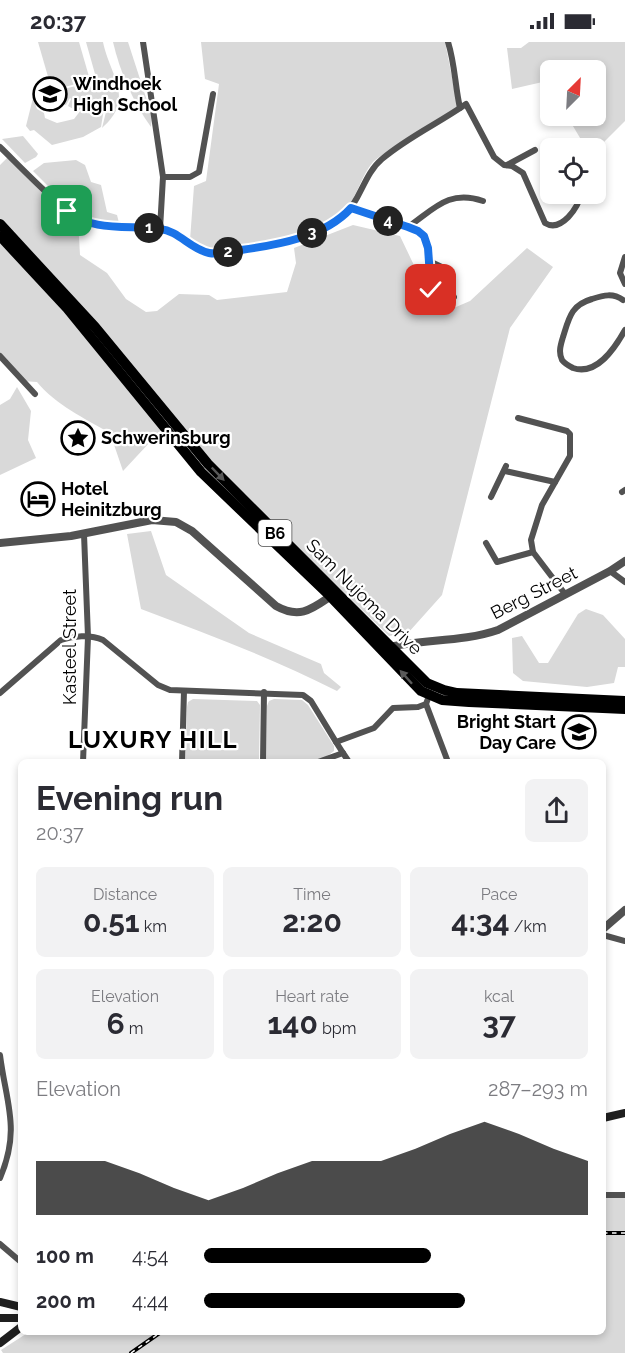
<!DOCTYPE html>
<meta charset="utf-8">
<style>
:root{--surface:#fff;--page:#f2f2f3;--text:#2b2b33;--muted:#7c7c81;--accent:#000}
body{margin:0;font-family:Raleway,sans-serif;background:var(--page);color:var(--text);height:100vh;display:flex;flex-direction:column;font-size:22px;white-space:nowrap}
*{box-sizing:border-box;margin:0}
p{font-size:20px;color:var(--muted)}
.icon{flex:none;width:33px;height:33px;fill:none;stroke:currentColor;stroke-width:2;stroke-linecap:round;stroke-linejoin:round}
.map{position:relative;flex:1;overflow:hidden}
.panel{position:absolute;left:18px;top:717px;width:588px;height:576px;display:flex;flex-direction:column;background:var(--surface);border-radius:9px;box-shadow:0 3px 9px #0003}
.panel>*{flex:none}
.needle{width:39px;rotate:24deg}
.fabs{position:absolute;left:540px;top:18px;display:grid;gap:12px}
.fabs a{display:grid;place-items:center;width:66px;height:66px;border-radius:9px;background:var(--surface);box-shadow:0 3px 9px #0003;font-size:30px}
.pin{position:absolute;display:grid;place-items:center;width:51px;height:51px;color:#fff;margin:-26px;border-radius:12px;box-shadow:0 3px 9px #0006}
.km{position:absolute;width:30px;height:30px;margin:-15px;border-radius:50%;background:#222;color:#fff;font-size:16px;line-height:30px;text-align:center}
.round{display:grid;place-items:center;flex:none;width:63px;height:63px;border-radius:9px;background:var(--page)}
.head{display:flex;align-items:center;justify-content:space-between;height:102px;padding:0 18px}
h1{font-size:33px;font-weight:700;line-height:45px}
.figures{display:grid;grid-template-columns:repeat(3,1fr);gap:9px;height:102px;padding:6px 18px}
.figures div{display:grid;align-content:center;border-radius:9px;background:var(--page);text-align:center}
.figures b{font-size:30px;font-weight:700}
.figures small{font-size:16px;font-weight:400}
.figures p{font-size:16px}
.chart{height:168px;padding:12px 18px}
.chart p{display:flex;justify-content:space-between}
.chart svg{width:100%;height:108px;margin-top:6px;fill:var(--accent);opacity:.7}
ul{padding:0 18px;list-style:none;font-size:20px}
li{display:grid;grid-template-columns:96px 72px 1fr;align-items:center;height:45px}
li i{height:15px;border-radius:8px;background:var(--accent)}
.status{display:flex;justify-content:space-between;align-items:center;height:42px;padding:0 30px;background:var(--surface);direction:ltr}
.status svg{height:16px;fill:currentColor}
.map>svg:first-child{display:block}
.green{fill:#d9d9d9}
.lines{fill:none;stroke-linecap:round;stroke-linejoin:round}
.minor{stroke:#525252;stroke-width:6}
.tertiary{stroke:#525252;stroke-width:8}
.secondary{stroke:#1f1f1f;stroke-width:8}
.trunk{stroke:#000;stroke-width:10}
.rail-casing{stroke:#000;stroke-width:4}
.rail{stroke:#fff;stroke-width:1.5;stroke-dasharray:4.5;stroke-linecap:butt}
.oneway{fill:#595959}
.route-casing{stroke:#fff;stroke-width:12}
.route{stroke:#1a73e8;stroke-width:8}
.labels{text-anchor:middle;stroke-width:4.5;stroke-linejoin:round;paint-order:stroke}
.shield{fill:#fff;stroke:#4c4c4c;stroke-width:1.5}
.shield-label{font-size:16px;font-weight:bold;fill:#000}
.poi-label{font-size:18px;font-weight:bold;fill:#000;stroke:#fff;text-anchor:start}
.street-label{font-size:18px;fill:#000;stroke:#fff}
.district-label{font-size:24px;font-weight:bold;letter-spacing:1.5px;fill:#000;stroke:#fff}
</style>
<div class="status"><b>20:37</b><svg viewBox="0 0 49 12"><path d="M0 12V9h3v3zM5 12V6h3v6zM10 12V3h3v9zM15 12V0h3v12zM26 1h20v11H26zM47 4h2v5h-2z"/></svg></div>
<div class="map">
<svg width="625" height="1311" viewBox="0 0 625 1311">
<rect width="100%" height="100%" fill="#fff"/>
<g class="green">
<path d="M38,0H79L90,38L54,48L51,45Z"/>
<path d="M86,0H103C110,34 136,57 102,86L106,70L104,66L101,85L83,95L52,103L34,88L30,89L26,84L33,56L37,67L44,71L45,76L57,81L74,77L81,68L88,70L81,67L77,69L68,64L71,57L70,56L66,63L49,55L51,50L97,39Z"/>
<path d="M113,0H128L152,74L151,85C133,60 120,30 113,0Z"/>
<path d="M201,0H445L458,65C435,78 414,92 392,107C386,111 378,115 373,120C361,134 357,155 345,168C324,189 239,214 210,209C202,208 196,203 190,198L194,144L206,139L219,42L205,37Z"/>
<path d="M529,0H625V79L596,108L586,106L567,74H596V28H550V45L547,39L512,47L507,6H521Z"/>
<path d="M23,94L38,112L36,115L25,121L2,97Z"/>
<path d="M9,114L78,177L80,213L107,231L126,257L146,270L157,269L179,252L209,253L217,258L287,250L296,221L294,206L353,183L400,194L433,263L449,268L470,259L527,206L553,225L510,286L442,553L408,591L389,594L235,446L0,178V123Z"/>
<path d="M76,118L85,123L91,140L101,143L107,170L117,173L119,181L85,177L73,169L33,129L44,121Z"/>
<path d="M0,197L164,385L123,429L110,391C84,376 56,363 37,340L22,339L0,314Z"/>
<path d="M17,345L31,369L28,398L36,416L0,433V363L10,357Z"/>
<path d="M151,489L166,533L249,591L321,622L324,631L341,645L337,649C274,617 208,592 141,567L127,492Z"/>
<path d="M586,567L603,573L625,597V625H618L614,641L587,645L523,639L513,631L512,596L522,594L539,621H548L578,572Z"/>
<path d="M193,657L257,659L260,663L259,720H185L187,665L188,660Z"/>
<path d="M274,657L302,658L308,663L334,704V709C316,725 288,720 266,720L267,664L269,659Z"/>
<path d="M603,1153H625V1311H3L1,1308L29,1290H603Z"/>
</g>
<g class="lines">
<g class="minor">
<path d="M143,0L163,135L160,187"/>
<path d="M448,0C455,22 455,44 460,66"/>
<path d="M0,105C18,122 69,177 89,181C114,187 142,181 167,188C183,193 193,208 210,211C236,216 326,192 345,173C361,157 364,132 382,117C408,95 439,81 466,62L494,115L504,123L512,124L523,131L545,181C561,191 579,165 581,152"/>
<path d="M507,123L535,108"/>
<path d="M163,135H190L199,130L213,52"/>
<path d="M351,166L421,191C435,207 427,232 432,251L442,258L454,255"/>
<path d="M408,185C434,167 449,147 483,159"/>
<path d="M625,215L620,231L625,242"/>
<path d="M429,219L446,227"/>
<path d="M623,258C613,251 604,253 592,257C571,263 569,276 563,295C561,302 558,310 562,318C565,322 569,324 573,326C597,334 615,306 625,288"/>
<path d="M0,314L35,352"/>
<path d="M518,376L567,389L570,392V414L542,463L531,498L533,510L565,552"/>
<path d="M505,429L555,440"/>
<path d="M622,450L625,448"/>
<path d="M491,455L506,424"/>
<path d="M486,501L497,520L533,510"/>
<path d="M610,529L625,540"/>
<path d="M0,651L61,598C73,594 90,592 103,598L158,643L170,648L303,653L311,659L336,700"/>
<path d="M426,662L448,720"/>
<path d="M343,711L349,720"/>
<path d="M83,720L88,595L84,492"/>
<path d="M182,720L184,649"/>
<path d="M263,720L264,650"/>
<path d="M318,720L343,711L336,700L374,686L393,666L418,665L426,662L430,651"/>
<path d="M603,893L625,899"/>
<path d="M0,1013C6,1061 21,1087 0,1136"/>
<path d="M603,1153H625"/>
<path d="M0,1202L21,1220"/>
</g>
<g class="tertiary">
<path d="M0,501L71,494L152,478L176,480L192,489L276,564C301,578 313,566 334,552"/>
<path d="M389,605C424,597 463,600 498,588L610,529L625,519"/>
<path d="M603,887L625,868"/>
</g>
<g class="secondary">
<path d="M603,1076L625,1071"/>
<path d="M0,1260L21,1265"/>
<path d="M0,1276H21"/>
<path d="M0,1301L21,1285"/>
</g>
<g class="trunk">
<path d="M0,182L95,285L208,422L427,641L444,648L457,651L625,659"/>
<path d="M0,194L67,266L201,430L330,554L421,649L442,658L469,660L625,667"/>
</g>
<defs>
<g id="rail">
<path d="M603,1191H625"/>
<path d="M131,1311L161,1290"/>
</g>
</defs>
<use href="#rail" class="rail-casing"/>
<use href="#rail" class="rail"/>
</g>
<defs><path id="oneway-solid" d="M-6-.8H1V-3.2L6.5 0L1 3.2V.8H-6Z" transform="scale(1.5)"/></defs>
<g class="oneway">
<use href="#oneway-solid" transform="translate(218 432) rotate(46)"/>
<use href="#oneway-solid" transform="translate(406 635) rotate(-132)"/>
</g>
<g class="lines">
<defs>
<path id="route" d="M67,169C92,190 129,183 160,187C179,189 190,207 209,211C219,213 230,210 241,208C277,203 325,195 351,166L408,185L418,189L424,194L428,206L431,248"/>
</defs>
<use href="#route" class="route-casing"/>
<use href="#route" class="route"/>
</g>
<defs>
<symbol id="school-ring" viewBox="-11 -11 22 22"><circle r="9.5" fill="#fff" stroke="#000" stroke-width="1.5"/><path d="M0-5L7-2L0 1L-7-2ZM-4 1L0 2.5L4 1V4Q0 6-4 4Z" fill="#000"/></symbol>
<symbol id="sight-ring" viewBox="-11 -11 22 22"><circle r="9.5" fill="#fff" stroke="#000" stroke-width="1.5"/><path d="M0-6L1.8-2.2L6-1.7L2.9 1.2L3.7 5.4L0 3.3L-3.7 5.4L-2.9 1.2L-6-1.7L-1.8-2.2Z" fill="#000"/></symbol>
<symbol id="hotel-ring" viewBox="-11 -11 22 22"><circle r="9.5" fill="#fff" stroke="#000" stroke-width="1.5"/><path d="M-6-4.5h1.5V1H6V5H4.5V3h-9V5H-6ZM-4 0a1.8 1.8 0 1 1 3.6 0ZM.5 0V-2.5h3Q6-2.5 6 0Z" fill="#000"/></symbol>
</defs>
<g fill-rule="evenodd">
<use href="#school-ring" x="31" y="33" width="38" height="38"/>
<use href="#sight-ring" x="59" y="377" width="38" height="38"/>
<use href="#hotel-ring" x="19" y="438" width="38" height="38"/>
<use href="#school-ring" x="560" y="671" width="38" height="38"/>
</g>
<g class="labels">
<rect class="shield" x="258.5" y="478" width="33" height="26" rx="4.5"/>
<g class="shield-label">
<text x="275" y="497">B6</text>
</g>
<g class="poi-label">
<text x="73" y="48">Windhoek<tspan x="73" dy="21">High School</tspan></text>
<text x="101" y="402">Schwerinsburg</text>
<text x="61" y="453">Hotel<tspan x="61" dy="21">Heinitzburg</tspan></text>
<text x="556" y="686" text-anchor="end">Bright Start<tspan x="556" dy="21">Day Care</tspan></text>
</g>
<g class="street-label">
<text transform="translate(534 551) rotate(-27)" y="6">Berg Street</text>
<text transform="translate(364 555) rotate(45)" y="6">Sam Nujoma Drive</text>
<text transform="translate(70 605) rotate(-90)" y="6">Kasteel Street</text>
</g>
<g class="district-label">
<text x="153" y="706">LUXURY HILL</text>
</g>
</g>
</svg>
<div class="fabs">
<a><svg class="needle" viewBox="-14 -14 28 28"><path d="M0-13l5 13h-10z" fill="#e53935"/><path d="M0 13l5-13h-10z" fill="#7c7c81"/></svg></a>
<a><svg class="icon" aria-label="locate" viewBox="0 0 24 24"><circle cx="12" cy="12" r="6"/><path d="M12 2v4M12 18v4M2 12h4M18 12h4"/></svg></a>
</div>
<div class="pin" style="left:67px;top:169px;background:#1e9e55"><svg class="icon" aria-label="arrive" viewBox="0 0 24 24"><path d="M6 21V4h12l-3 4 3 4H6"/></svg></div>
<div class="pin" style="left:431px;top:248px;background:#d93025"><svg class="icon" aria-label="check" viewBox="0 0 24 24"><path d="M5 12l5 5 9-10"/></svg></div>
<b class="km" style="left:149px;top:186px">1</b>
<b class="km" style="left:228px;top:210px">2</b>
<b class="km" style="left:312px;top:191px">3</b>
<b class="km" style="left:388px;top:179px">4</b>
<section class="panel">
<div class="head"><div><h1>Evening run</h1><p>20:37</p></div><a class="round"><svg class="icon" aria-label="share" viewBox="0 0 24 24"><path d="M12 15V3M7 8l5-5 5 5M5 13v7h14v-7"/></svg></a></div>
<div class="figures">
<div><p>Distance</p><b>0.51<small> km</small></b></div>
<div><p>Time</p><b>2:20</b></div>
<div><p>Pace</p><b>4:34<small> /km</small></b></div>
</div>
<div class="figures">
<div><p>Elevation</p><b>6<small> m</small></b></div>
<div><p>Heart rate</p><b>140<small> bpm</small></b></div>
<div><p>kcal</p><b>37</b></div>
</div>
<div class="chart"><p><span>Elevation</span>287–293 m</p>
<svg viewBox="0 0 160 44" preserveAspectRatio="none"><path d="M0 44V22L10 22L20 22L30 27L40 33L50 38L60 33L70 27L80 22L90 22L100 22L110 17L120 11L130 6L140 11L150 17L160 22V44z"/></svg>
</div>
<ul>
<li><b>100 m</b>4:54<i style="width:59%"></i></li>
<li><b>200 m</b>4:44<i style="width:68%"></i></li>
</ul>
</section>
</div>
